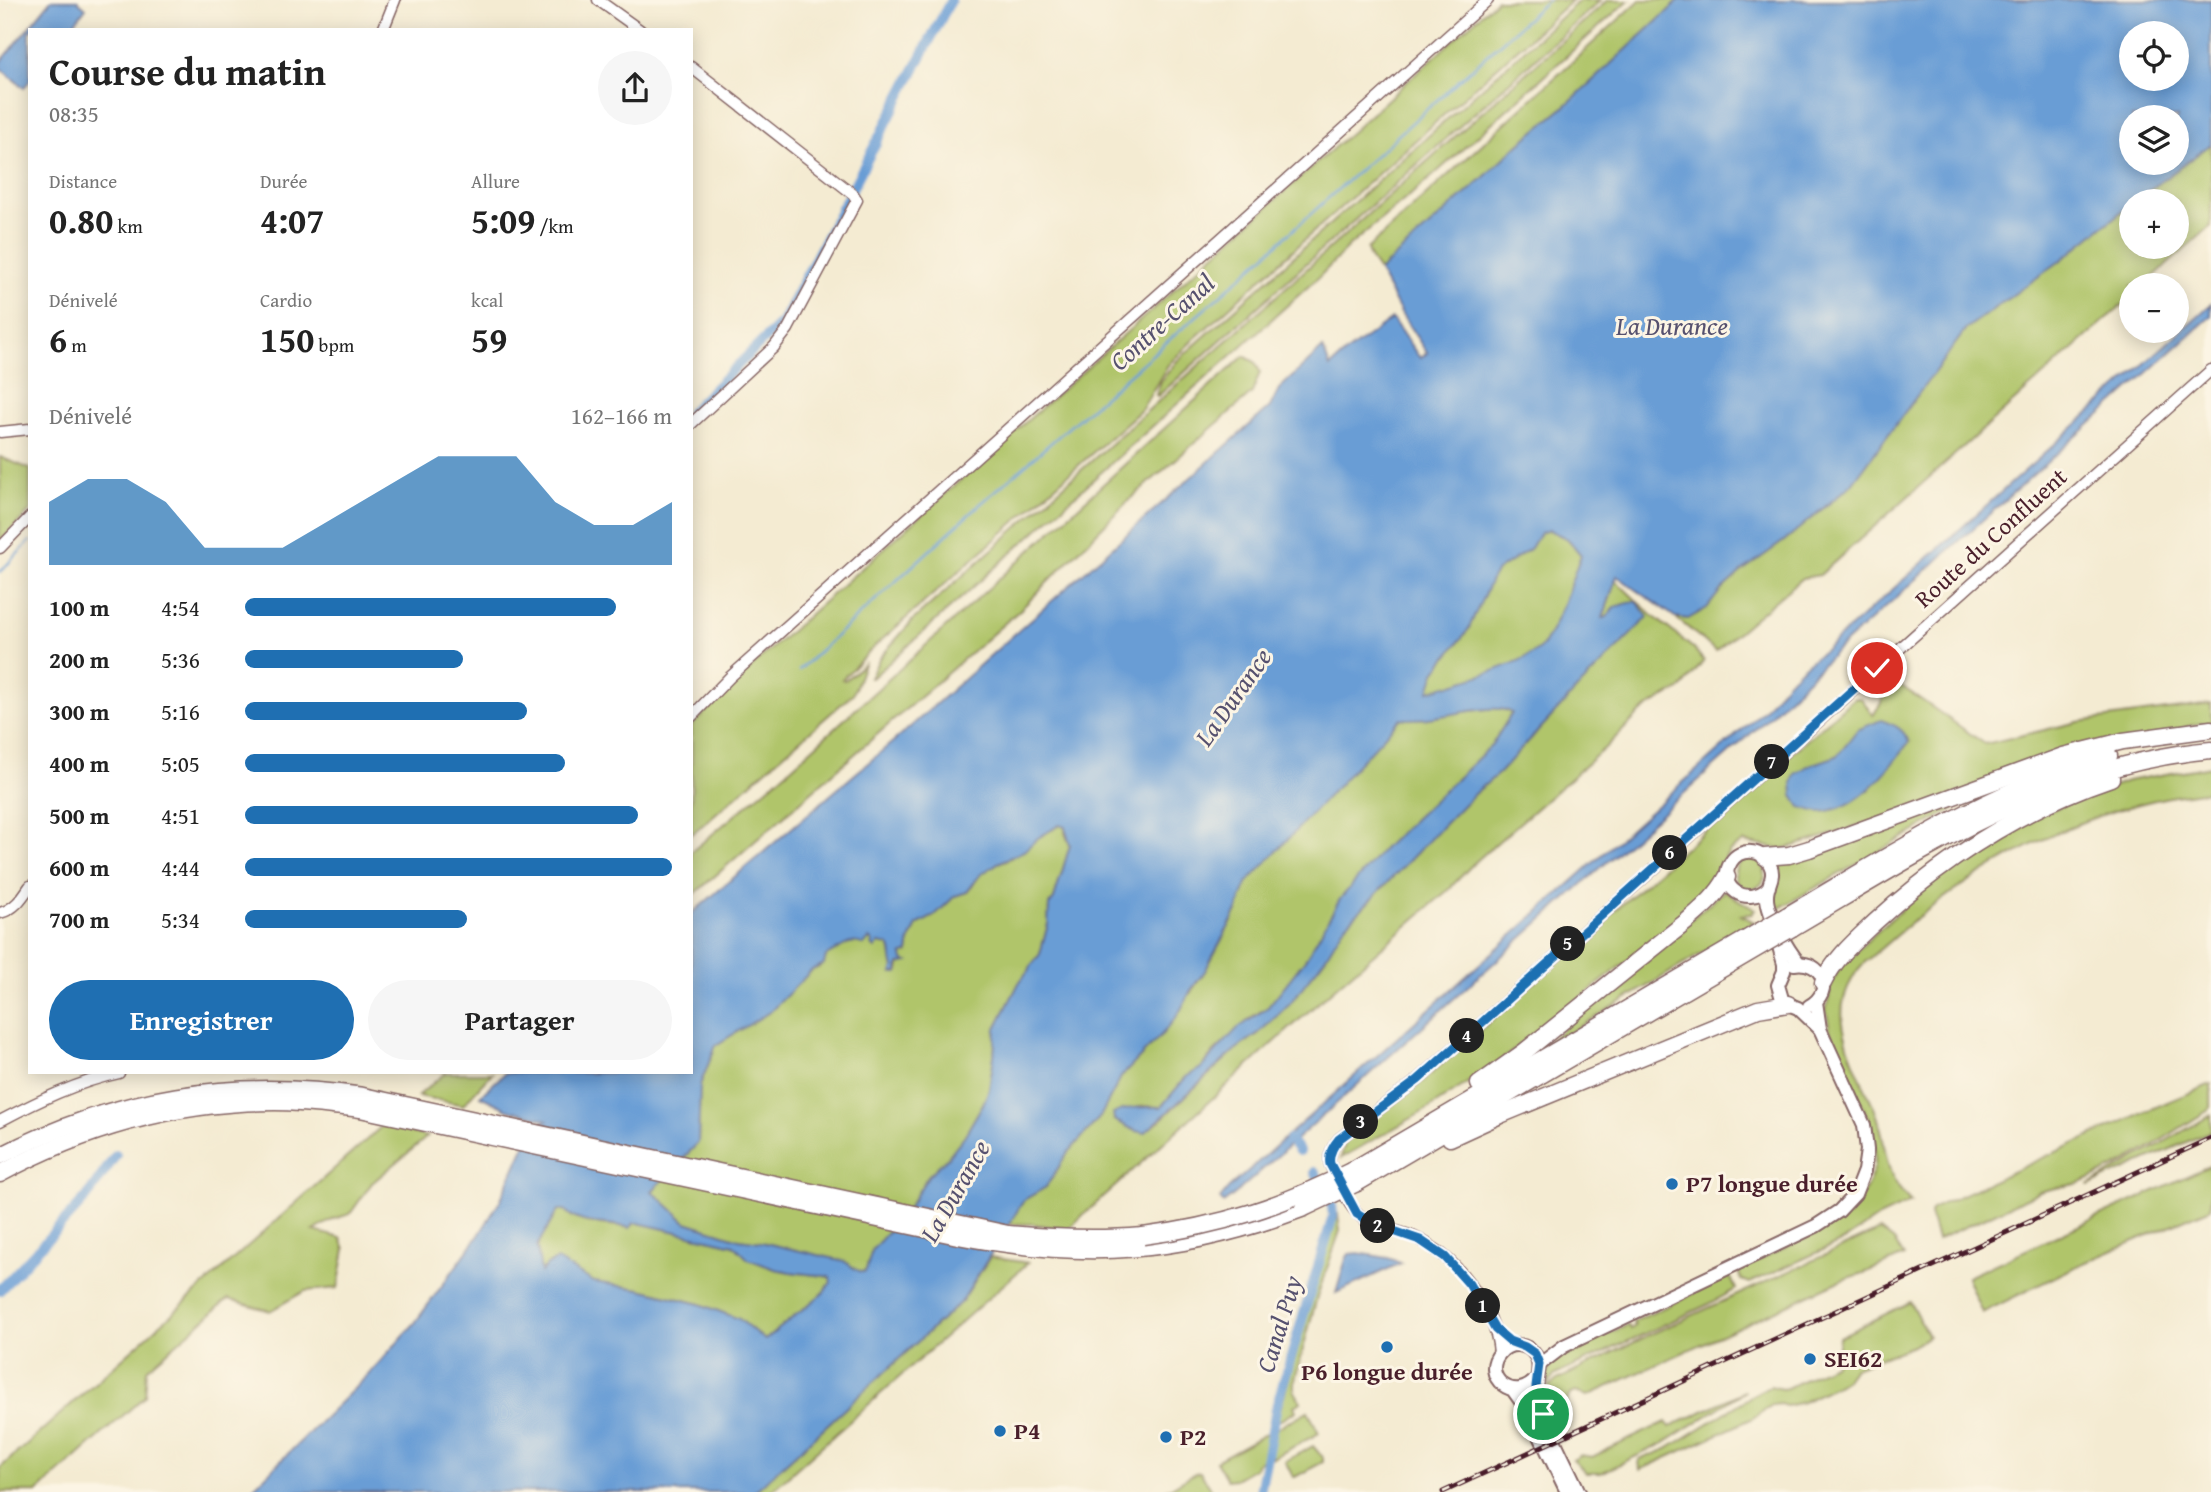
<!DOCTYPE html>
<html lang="fr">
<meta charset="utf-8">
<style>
:root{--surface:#fff;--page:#f6f6f6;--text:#222;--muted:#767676;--accent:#1f6fb2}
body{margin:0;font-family:"Gentium Book Plus",serif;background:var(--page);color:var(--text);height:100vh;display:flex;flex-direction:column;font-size:26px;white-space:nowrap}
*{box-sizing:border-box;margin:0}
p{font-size:23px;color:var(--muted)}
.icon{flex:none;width:38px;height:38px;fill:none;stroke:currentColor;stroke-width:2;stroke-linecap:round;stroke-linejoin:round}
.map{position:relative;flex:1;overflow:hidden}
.details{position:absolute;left:28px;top:28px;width:665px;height:1046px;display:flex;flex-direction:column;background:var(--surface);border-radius:0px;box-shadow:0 4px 18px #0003}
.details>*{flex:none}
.fabs{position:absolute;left:2119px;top:21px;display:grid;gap:14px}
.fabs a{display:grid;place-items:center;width:70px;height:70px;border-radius:50%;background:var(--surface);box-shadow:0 4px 18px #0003;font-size:35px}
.pin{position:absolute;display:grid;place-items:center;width:60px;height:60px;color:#fff;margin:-30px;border:4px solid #fff;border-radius:50%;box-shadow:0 2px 7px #0007}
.km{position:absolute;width:35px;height:35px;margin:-18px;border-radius:50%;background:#222;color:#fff;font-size:19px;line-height:35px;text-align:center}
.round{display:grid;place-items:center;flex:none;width:74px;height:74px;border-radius:37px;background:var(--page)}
.headline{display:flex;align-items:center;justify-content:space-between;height:119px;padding:0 21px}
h1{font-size:38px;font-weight:600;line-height:52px}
.figures{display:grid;grid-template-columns:repeat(3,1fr);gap:10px;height:119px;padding:7px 21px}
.figures div{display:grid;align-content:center}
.figures b{font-size:35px;font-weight:600}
.figures small{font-size:19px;font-weight:400}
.figures p{font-size:19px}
.chart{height:196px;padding:14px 21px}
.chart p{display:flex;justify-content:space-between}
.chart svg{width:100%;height:126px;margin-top:7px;fill:var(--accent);opacity:.7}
.cta{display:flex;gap:14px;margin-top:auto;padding:14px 21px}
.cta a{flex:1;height:80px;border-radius:42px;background:var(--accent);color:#fff;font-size:28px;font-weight:600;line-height:80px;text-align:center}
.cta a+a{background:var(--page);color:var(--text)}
ul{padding:0 21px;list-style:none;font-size:23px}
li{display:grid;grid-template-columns:112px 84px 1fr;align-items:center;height:52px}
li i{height:18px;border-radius:9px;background:var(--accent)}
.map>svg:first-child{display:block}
.green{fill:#b0c56a;stroke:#7d724a;stroke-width:2;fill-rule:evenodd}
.water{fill:#699dd5;stroke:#5a5e80;stroke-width:2;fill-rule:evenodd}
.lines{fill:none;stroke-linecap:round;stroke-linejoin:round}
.stream{stroke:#699dd5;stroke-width:2.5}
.canal{stroke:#699dd5;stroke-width:10}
.minor-casing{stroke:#866665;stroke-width:13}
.tertiary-casing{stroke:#866665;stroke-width:16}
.trunk-casing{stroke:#866665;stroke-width:19}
.minor{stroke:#fff;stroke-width:10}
.tertiary{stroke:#fff;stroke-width:12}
.trunk{stroke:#fff;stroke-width:16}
.rail-casing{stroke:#4a1f2b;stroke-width:5}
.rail{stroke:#fcf5e5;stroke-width:2.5;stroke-dasharray:8;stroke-linecap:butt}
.trunk-bridge-casing{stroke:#866665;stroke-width:19;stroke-linecap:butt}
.trunk-bridge{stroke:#fff;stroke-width:16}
.route-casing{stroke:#fff;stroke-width:14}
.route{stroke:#1f6fb2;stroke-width:9}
.poi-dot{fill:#1f6fb2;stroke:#fcf5e5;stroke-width:2.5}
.labels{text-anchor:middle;stroke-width:6;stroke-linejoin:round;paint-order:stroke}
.street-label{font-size:24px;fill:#4a1f2b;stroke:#fcf5e5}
.poi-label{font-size:24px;font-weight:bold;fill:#4a1f2b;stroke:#fcf5e5;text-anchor:start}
.water-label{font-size:26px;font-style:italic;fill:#56516f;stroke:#fcf5e5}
</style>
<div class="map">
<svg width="2211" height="1492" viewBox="0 0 2211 1492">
<rect width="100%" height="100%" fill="#fcf5e5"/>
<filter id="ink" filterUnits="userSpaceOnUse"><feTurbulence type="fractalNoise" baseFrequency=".0143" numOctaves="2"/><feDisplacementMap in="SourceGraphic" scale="14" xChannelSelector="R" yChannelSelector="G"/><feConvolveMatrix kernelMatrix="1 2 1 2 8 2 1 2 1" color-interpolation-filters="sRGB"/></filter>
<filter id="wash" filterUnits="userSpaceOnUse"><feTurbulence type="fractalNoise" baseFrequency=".00686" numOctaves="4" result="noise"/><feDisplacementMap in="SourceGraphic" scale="28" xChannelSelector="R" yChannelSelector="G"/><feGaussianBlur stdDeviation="1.57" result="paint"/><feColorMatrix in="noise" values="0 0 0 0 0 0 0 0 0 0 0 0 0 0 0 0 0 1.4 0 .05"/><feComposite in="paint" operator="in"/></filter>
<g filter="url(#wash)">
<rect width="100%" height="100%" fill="#f4ebd2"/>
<g class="green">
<path d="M1497,0H1572L1194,339L1168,365L1141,410L876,645L842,679L845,680L864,664L853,694L691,835L692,725L763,656L1356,128Z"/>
<path d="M1580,0H1601L1158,396L1156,395L1161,381L1177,361Z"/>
<path d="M1608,0H1629L1426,182L1349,246L1320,276L872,678H870L879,659L912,621Z"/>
<path d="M1640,0H1680L1563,108L1519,144L1480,181L1379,271L1370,258L1367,249Z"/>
<path d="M2211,144V226L2144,285H2132L2131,297L1820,575L1802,578L1716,651L1675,617L1688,619L1707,608L1721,590L1742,571L1784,541L1851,485L1967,328L2060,261L2131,204L2132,247H2177V201H2135Z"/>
<path d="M1244,356L1255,362L1260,372L1252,393L1128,501L1022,608L691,897V852L791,768Z"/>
<path d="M0,457L30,469V511L0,541Z"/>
<path d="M1549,530L1568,539L1581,555C1570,583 1560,620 1543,645C1530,663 1452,685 1428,692L1435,672L1468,630L1490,580L1497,571L1531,548L1540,533Z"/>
<path d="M1614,579L1652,615L1694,649L1704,661L1683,687L1648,707L1638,715L1606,747L1473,864L1447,891L1329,993L1068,1229L1033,1224H1008L1024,1200L1046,1187L1067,1154L1100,1117L1121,1077L1164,1032L1205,971L1237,911L1246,883L1400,719C1409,719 1419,719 1429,718C1449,716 1497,702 1512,713L1491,746L1385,847L1366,870L1305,960L1268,1007L1253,1016L1214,1052L1201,1068L1186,1077L1161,1107L1142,1106L1131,1110H1121L1114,1120L1122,1123L1153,1127L1235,1050L1258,1034L1290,1003L1325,958L1343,928L1474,794L1499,773L1579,687L1647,617L1614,607L1607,617L1603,618L1610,598Z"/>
<path d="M1877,675L1887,676L1985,744L2078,722L2211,704V723L2196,724L1794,846L1780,849L1743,842L1730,851L1722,862L1716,884L1671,927L1499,1062L1428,1109L1341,1158L1346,1138L1421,1083L1854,698H1861L1873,715L1881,703L1885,693L1880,687H1873L1865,694L1863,690ZM1909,742L1869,790L1808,766L1837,756L1846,744Z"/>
<path d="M2211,766V791C2165,795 2110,810 2068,828C2003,856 1937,898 1885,945C1876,953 1864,961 1857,971C1852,978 1847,990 1844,999C1835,1032 1863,1081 1875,1110C1890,1147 1879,1171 1911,1202L1879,1217L1845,1240L1750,1283L1741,1280L1738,1270L1837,1223L1854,1207L1867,1187L1875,1166V1147L1872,1128L1830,1031L1826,1010L1832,982L1842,964L1925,888L1960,861L2007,833L2046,812L2127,781Z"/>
<path d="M1980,794L1776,910C1770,894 1779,880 1777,861Z"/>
<path d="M1060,825L1065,827V833L1070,845L1054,899L1049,905L1048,924L1040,954L1019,983L996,1028L994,1056L989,1090L983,1104L965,1135L947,1158L928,1176L907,1210L872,1251L866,1270L863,1272C853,1271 849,1262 840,1260L761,1242L739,1239L686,1222L652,1191L698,1143L700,1085L716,1045L771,1011L812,970L820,967L826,956L847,943L869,939L890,946L895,972L899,971L902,955L908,952L910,940L917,925L934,916L955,896L968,892L980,875L998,863L1009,859L1038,838Z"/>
<circle cx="1750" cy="874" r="15"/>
<path d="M1725,890C1734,900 1744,901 1755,909L1752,914L1741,915L1754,922L1534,1054Z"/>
<path d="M445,1073H492L463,1105L418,1096Z"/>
<path d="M2211,1084V1107L2209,1110C2169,1134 2129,1164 2085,1181C2069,1187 2052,1187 2037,1193L1937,1240L1930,1214L1931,1210L1935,1207L2146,1111Z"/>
<path d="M2211,1115V1131L2088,1186Z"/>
<path d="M383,1125L427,1137L372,1183L350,1214L334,1219L314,1231L341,1238L345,1249L338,1288L305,1291L270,1311L228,1299L147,1369L145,1396L37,1492H0V1468Z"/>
<path d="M2211,1165V1208L2079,1265L1982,1313L1967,1277Z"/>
<path d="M558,1210H565C580,1228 609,1222 630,1228L635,1223H638L734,1245L748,1259L775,1269L790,1272L824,1276L830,1277L831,1282L823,1293L765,1340L739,1319L701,1304L640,1289L594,1282L557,1261L540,1273L537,1247Z"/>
<path d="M1338,1214L1340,1231L1317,1297L1294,1383V1390L1301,1402L1294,1406L1296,1411L1281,1420H1277L1336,1215Z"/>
<path d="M1880,1230L1894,1241L1904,1256L1867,1272L1842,1280L1588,1396L1576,1392L1570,1394L1566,1403L1568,1411L1554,1417L1549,1387L1557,1380L1649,1335Z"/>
<path d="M990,1257L1028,1263L770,1492H754L962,1301Z"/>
<path d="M1730,1276L1736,1289L1709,1304L1555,1375L1547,1385C1547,1378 1547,1369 1552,1364C1564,1349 1609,1334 1628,1325L1631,1329L1635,1326L1633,1322Z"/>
<path d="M1910,1302L1928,1336L1913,1346L1854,1368L1846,1379L1837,1385L1803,1402L1786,1406L1780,1404L1772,1405L1751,1419L1640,1470L1639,1460L1667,1449L1760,1391L1771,1386L1782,1389L1787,1388L1833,1365L1836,1361L1839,1337Z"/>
<path d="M1745,1391L1664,1443L1601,1473H1586L1573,1460L1581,1455L1592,1457L1666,1422L1670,1427Z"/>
<path d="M1308,1411L1319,1433L1273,1458L1271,1455L1266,1458L1272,1431Z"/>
<path d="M1269,1432L1263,1459L1256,1464V1467L1235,1479L1227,1480L1216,1461Z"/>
<path d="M1313,1446L1323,1458V1462L1295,1477H1293L1285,1461Z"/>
<path d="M1200,1472L1213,1492H1163L1195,1473Z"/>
</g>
<g class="water">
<path d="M51,0H77L86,8L69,30H30V80L24,88L0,68V63Z"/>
<path d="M1680,0H2211V144L2135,201H2132L2131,204L2060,261L1967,328L1851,485L1784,541L1742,571L1721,590L1707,608L1688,619L1675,617L1617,576L1603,618L1607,617L1614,607L1636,601L1648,617L1579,687L1499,773L1474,794L1343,928L1325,958L1290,1003L1260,1032L1235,1050L1145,1133L1136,1131L1114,1120L1113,1114C1127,1106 1145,1107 1161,1107L1186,1077L1201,1068L1237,1029L1268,1007L1305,960L1340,899L1385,847L1491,746L1512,713C1497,702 1448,716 1428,718C1419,719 1409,719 1400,719L1247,883L1237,911L1205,971L1191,990L1178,1015L1164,1032L1121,1077L1100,1117L1067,1154L1046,1187L1024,1200L962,1301L754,1492H249L368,1375L414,1324L479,1235L500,1201L528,1138L536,1126L547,1120L507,1109L480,1096L505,1073H691V914L909,728L1270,407L1279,389L1323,348L1330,367L1348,351L1392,319L1420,358L1427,353L1402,315L1379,271L1480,181L1519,144L1563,108ZM2132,33H2177V79H2132ZM2132,117H2177V163H2132ZM1549,530L1568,539L1581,555C1570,584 1560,618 1543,645C1530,663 1452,684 1429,691L1435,672L1468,630L1491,580L1497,571L1531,548L1540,533ZM1059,825L1065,827L1070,845L1054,899L1049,905L1048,924L1040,954L1019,983L996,1028L994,1056L989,1090L983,1104L965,1135L947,1158L928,1176L907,1210L872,1250L866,1270L864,1272C853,1271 850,1262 840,1260L761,1242L739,1239L686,1222L652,1191L698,1143L700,1085L716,1045L771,1011L812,970L824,964L826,956C840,950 849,937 864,945L869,939L873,942L872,945L875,948L879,943C882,944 885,944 888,945C894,948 890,961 894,967L892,973H898L899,964L908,962L903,960L902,955L908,952L910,940L917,925L934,916L955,896L967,892L980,875L998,863L1024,851L1038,838ZM558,1210H565C580,1228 609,1221 630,1228L634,1223H638L734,1245L748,1259L775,1269L790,1272L824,1276L830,1277L831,1282L823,1293L765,1340L739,1319L700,1304L640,1289L594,1282L557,1260L548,1264L541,1272L537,1246Z"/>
<path d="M2211,304V316L1835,652L1765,721L1235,1194L1223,1203L1220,1199L1228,1189L1764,710C1782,687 1799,667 1824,651Z"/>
<path d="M1881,720C1895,725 1903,728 1909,742C1887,771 1861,809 1821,812C1814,812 1806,808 1800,807L1793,796L1792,783L1795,774L1808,766L1837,756L1857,730Z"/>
<path d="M1358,1253L1388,1258L1401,1263L1336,1293L1346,1259L1349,1254Z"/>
</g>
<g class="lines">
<g class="stream">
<path d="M0,572L30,541"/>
<path d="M799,670L977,507L1222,294L1548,0"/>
</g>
<g class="canal">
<path d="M691,411L782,322L951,0"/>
<path d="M1290,1139L1299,1151"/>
<path d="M0,1290L87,1197L116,1155"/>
<path d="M1260,1492L1277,1404L1333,1216L1332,1205L1315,1172"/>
</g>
</g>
</g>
<g filter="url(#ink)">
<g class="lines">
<defs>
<g id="minor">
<path d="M598,0L640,30"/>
<path d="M383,30L395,0"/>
<path d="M691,67L853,194L857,200L788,329L774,347L691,424"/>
<path d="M0,432L30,429"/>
<path d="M0,548L30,517"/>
<path d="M691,717L730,677L1488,0"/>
<path d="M0,913C15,909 22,898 30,886"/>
<path d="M0,1121C38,1101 77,1082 119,1073"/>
<path d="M1499,1353C1496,1308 1455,1255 1414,1237C1396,1229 1375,1229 1359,1215C1346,1203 1338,1180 1330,1164C1328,1154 1333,1146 1339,1139L1418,1080L2211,370"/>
</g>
<g id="tertiary">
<path d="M1769,887C1748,909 1715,887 1731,862C1740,847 1763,849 1770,865C1776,877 1767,884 1767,896C1766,913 1788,950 1799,963"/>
<path d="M1778,943L1784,964V971L1778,985L1782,999L1788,1004L1798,1008L1820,1029"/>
<path d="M1794,964C1823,959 1835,992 1809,1006"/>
<path d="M1539,1365L1564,1346L1816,1226L1839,1211L1855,1194L1864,1171L1867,1150L1864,1125L1820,1029L1816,1002"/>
<path d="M1537,1378C1515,1406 1480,1376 1500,1353C1510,1341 1528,1343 1536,1356C1543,1368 1534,1380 1537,1393C1545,1427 1564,1459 1579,1492"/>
<path d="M1513,1390L1528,1411L1567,1492"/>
</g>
<g id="trunk">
<path d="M1765,857L1789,855L1809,849L2063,756L2123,741L2211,729"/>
<path d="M1786,916C1890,855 1992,788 2109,756"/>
<path d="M1792,928C1927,849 2050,765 2211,750"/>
<path d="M1823,983C1835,958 1855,941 1875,922C1944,859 2022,808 2111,778"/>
<path d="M1479,1084L1524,1052L1686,922C1702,908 1717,896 1727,877"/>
<path d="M1450,1138L1500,1115L1758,1009L1788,1004"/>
<path d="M0,1156C116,1096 233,1077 363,1096L1008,1234C1053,1238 1097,1240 1143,1236"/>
<path d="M1351,1171L1760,931"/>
<path d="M0,1174C85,1128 178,1102 275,1102C304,1102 332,1106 360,1109L958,1236C1086,1261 1182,1254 1304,1208"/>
<path d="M1357,1183L1766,943"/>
</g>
</defs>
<use href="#minor" class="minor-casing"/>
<use href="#tertiary" class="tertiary-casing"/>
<use href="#trunk" class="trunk-casing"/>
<use href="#minor" class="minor"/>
<use href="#tertiary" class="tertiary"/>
<use href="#trunk" class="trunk"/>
<defs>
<path id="rail" d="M1443,1492L2211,1138"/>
</defs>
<use href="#rail" class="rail-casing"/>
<use href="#rail" class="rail"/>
<defs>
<g id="trunk-bridge">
<path d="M1760,931L1786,916"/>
<path d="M1766,943L1792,928"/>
<path d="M1304,1208L1357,1183"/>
<path d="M1143,1236C1220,1226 1282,1206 1351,1171"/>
</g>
</defs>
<use href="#trunk-bridge" class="trunk-bridge-casing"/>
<use href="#trunk-bridge" class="trunk-bridge"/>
</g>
</g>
<g class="lines" filter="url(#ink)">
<defs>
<path id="route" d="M1543,1414L1536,1387L1539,1364L1535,1354L1525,1347L1509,1341L1495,1329L1469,1284L1445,1257L1420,1240L1373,1224L1357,1214L1330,1164C1328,1154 1333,1146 1339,1139L1418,1080L1877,668"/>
</defs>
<use href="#route" class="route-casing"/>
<use href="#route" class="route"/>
</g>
<g class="poi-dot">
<circle cx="1672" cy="1184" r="7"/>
<circle cx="1387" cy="1347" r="7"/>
<circle cx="1810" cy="1359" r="7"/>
<circle cx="1000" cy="1431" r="7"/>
<circle cx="1166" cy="1437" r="7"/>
</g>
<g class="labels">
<g class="street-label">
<text transform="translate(1991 538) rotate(-42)" y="8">Route du Confluent</text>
</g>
<g class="poi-label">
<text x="1686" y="1192">P7 longue durée</text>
<text x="1824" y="1367">SEI62</text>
<text x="1387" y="1380" text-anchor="middle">P6 longue durée</text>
<text x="1014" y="1439">P4</text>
<text x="1180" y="1445">P2</text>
</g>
<g class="water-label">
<text transform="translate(1162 322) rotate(-42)" y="9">Contre-Canal</text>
<text x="1672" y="335">La Durance</text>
<text transform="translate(1233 697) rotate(-55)" y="9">La Durance</text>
<text transform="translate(955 1191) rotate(-60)" y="9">La Durance</text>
<text transform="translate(1279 1324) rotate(-73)" y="9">Canal Puy</text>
</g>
</g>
</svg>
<div class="fabs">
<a><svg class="icon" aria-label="locate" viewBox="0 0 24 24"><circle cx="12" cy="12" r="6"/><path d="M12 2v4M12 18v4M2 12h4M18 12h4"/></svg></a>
<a><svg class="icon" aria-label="layers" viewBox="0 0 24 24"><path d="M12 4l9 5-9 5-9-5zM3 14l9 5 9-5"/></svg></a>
<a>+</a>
<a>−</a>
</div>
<div class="pin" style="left:1543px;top:1414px;background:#1e9e55"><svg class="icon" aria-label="arrive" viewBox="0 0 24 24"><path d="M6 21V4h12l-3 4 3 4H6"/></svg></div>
<div class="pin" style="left:1877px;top:668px;background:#d93025"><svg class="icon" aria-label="check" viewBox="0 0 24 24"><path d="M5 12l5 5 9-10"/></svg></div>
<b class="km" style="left:1483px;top:1306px">1</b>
<b class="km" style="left:1378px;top:1226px">2</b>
<b class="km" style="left:1361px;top:1122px">3</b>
<b class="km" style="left:1467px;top:1036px">4</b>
<b class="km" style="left:1568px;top:944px">5</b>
<b class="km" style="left:1670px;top:853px">6</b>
<b class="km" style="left:1772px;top:762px">7</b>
<section class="details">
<div class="headline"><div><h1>Course du matin</h1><p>08:35</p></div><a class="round"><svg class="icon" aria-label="share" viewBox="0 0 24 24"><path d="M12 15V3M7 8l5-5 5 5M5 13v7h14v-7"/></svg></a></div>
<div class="figures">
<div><p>Distance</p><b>0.80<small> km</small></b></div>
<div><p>Durée</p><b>4:07</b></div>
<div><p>Allure</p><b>5:09<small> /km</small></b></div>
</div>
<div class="figures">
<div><p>Dénivelé</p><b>6<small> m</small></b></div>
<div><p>Cardio</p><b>150<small> bpm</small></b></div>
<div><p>kcal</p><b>59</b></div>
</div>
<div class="chart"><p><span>Dénivelé</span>162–166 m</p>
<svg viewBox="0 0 160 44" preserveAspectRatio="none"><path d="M0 44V22L10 14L20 14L30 22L40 38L50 38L60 38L70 30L80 22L90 14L100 6L110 6L120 6L130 22L140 30L150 30L160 22V44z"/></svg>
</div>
<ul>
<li><b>100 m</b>4:54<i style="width:87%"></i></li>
<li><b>200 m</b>5:36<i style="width:51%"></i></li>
<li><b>300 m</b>5:16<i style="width:66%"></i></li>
<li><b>400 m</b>5:05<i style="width:75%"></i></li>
<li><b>500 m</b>4:51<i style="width:92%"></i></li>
<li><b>600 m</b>4:44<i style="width:100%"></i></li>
<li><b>700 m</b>5:34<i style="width:52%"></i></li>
</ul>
<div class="cta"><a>Enregistrer</a><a>Partager</a></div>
</section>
</div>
